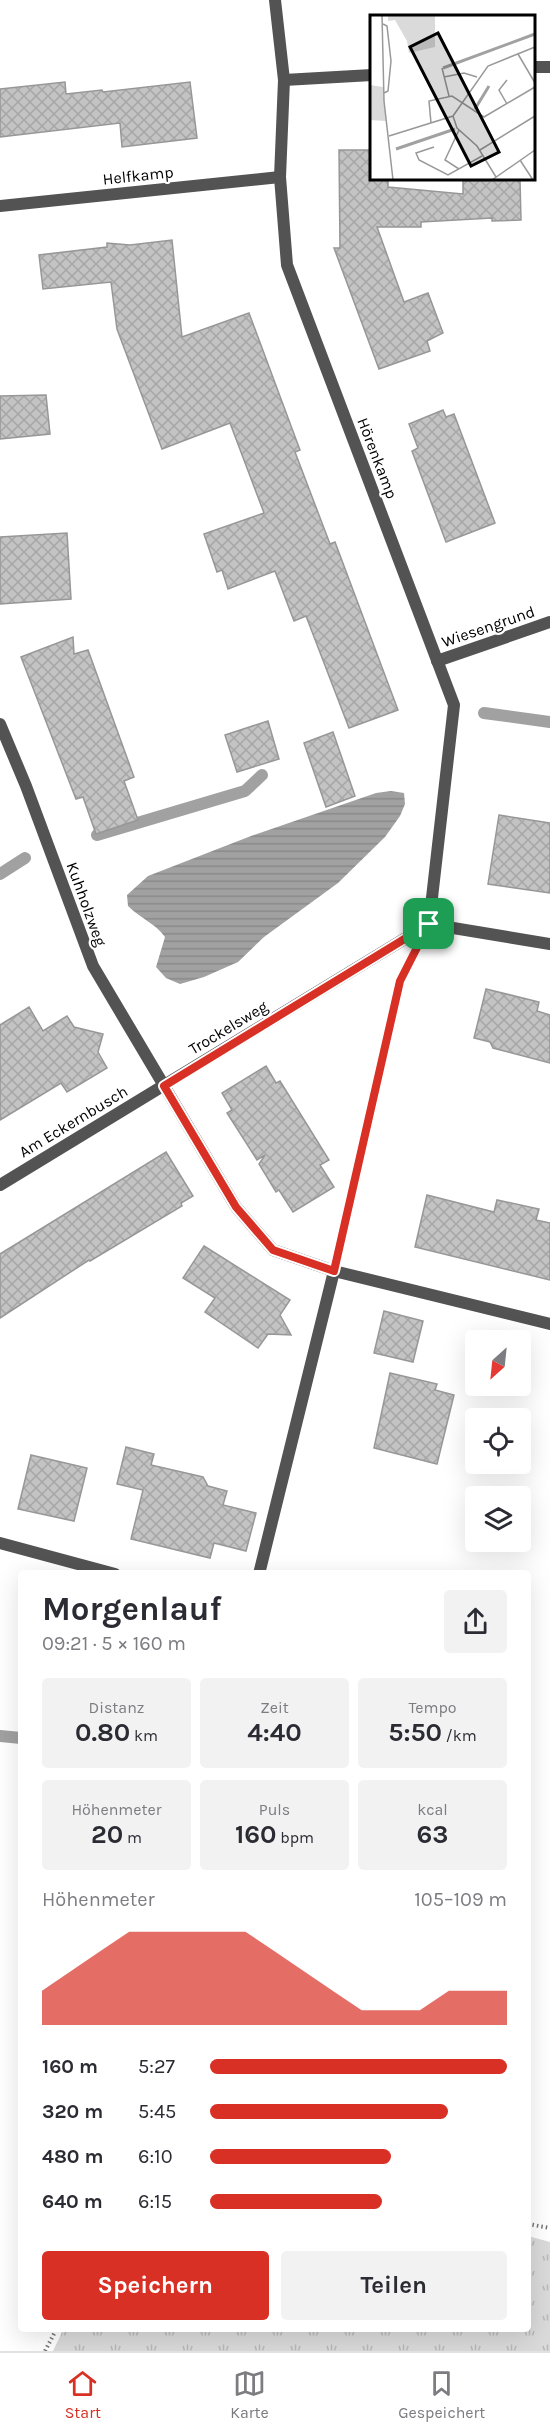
<!DOCTYPE html>
<html lang="de">
<meta charset="utf-8">
<style>
:root{--surface:#fff;--page:#f2f2f3;--text:#2b2b33;--muted:#7c7c81;--line:#e1e1e2;--accent:#d93025}
body{margin:0;font-family:Karla,sans-serif;background:var(--page);color:var(--text);height:100vh;display:flex;flex-direction:column;font-size:22px;white-space:nowrap}
*{box-sizing:border-box;margin:0}
p{font-size:20px;color:var(--muted)}
.icon{flex:none;width:33px;height:33px;fill:none;stroke:currentColor;stroke-width:2;stroke-linecap:round;stroke-linejoin:round}
.map{position:relative;flex:1;overflow:hidden}
.details{position:absolute;left:18px;top:1570px;width:513px;height:762px;display:flex;flex-direction:column;background:var(--surface);border-radius:6px;box-shadow:0 6px 24px #0002}
.details>*{flex:none}
.needle{width:39px;rotate:207deg}
.tools{position:absolute;left:465px;top:1330px;display:grid;gap:12px}
.tools a{display:grid;place-items:center;width:66px;height:66px;border-radius:6px;background:var(--surface);box-shadow:0 6px 24px #0002;font-size:30px}
.pin{position:absolute;display:grid;place-items:center;width:51px;height:51px;color:#fff;margin:-26px;border-radius:12px;box-shadow:0 3px 9px #0006}
.round{display:grid;place-items:center;flex:none;width:63px;height:63px;border-radius:6px;background:var(--page)}
.headline{display:flex;align-items:center;justify-content:space-between;height:102px;padding:0 24px}
h1{font-size:33px;font-weight:700;line-height:45px}
.figures{display:grid;grid-template-columns:repeat(3,1fr);gap:9px;height:102px;padding:6px 24px}
.figures div{display:grid;align-content:center;border-radius:6px;background:var(--page);text-align:center}
.figures b{font-size:26px;font-weight:700}
.figures small{font-size:16px;font-weight:400}
.figures p{font-size:16px}
.chart{height:168px;padding:12px 24px}
.chart p{display:flex;justify-content:space-between}
.chart svg{width:100%;height:108px;margin-top:6px;fill:var(--accent);opacity:.7}
.action{display:flex;gap:12px;margin-top:auto;padding:12px 24px}
.action a{flex:1;height:69px;border-radius:6px;background:var(--accent);color:#fff;font-size:24px;font-weight:700;line-height:69px;text-align:center}
.action a+a{background:var(--page);color:var(--text)}
ul{padding:0 24px;list-style:none;font-size:20px}
li{display:grid;grid-template-columns:96px 72px 1fr;align-items:center;height:45px}
li i{height:15px;border-radius:8px;background:var(--accent)}
.dock{display:flex;justify-content:space-around;align-items:center;height:84px;border-top:2px solid var(--line);background:var(--surface);font-size:16px;color:var(--muted)}
.dock a{display:grid;justify-items:center;gap:3px}
.dock .current{color:var(--accent)}
.map>svg:first-child{display:block}
.grass{fill:url(#grass-tufts)}
.water{fill:url(#water-rules)}
.lines{fill:none;stroke-linecap:round;stroke-linejoin:round}
.stream{stroke:#a1a1a1;stroke-width:12}
.building{fill:url(#building-cross-hatch);stroke:#979797;stroke-width:1.5}
.path{stroke:#757575;stroke-width:4;stroke-dasharray:1.5 3;stroke-linecap:butt}
.lane{stroke:#535353;stroke-width:12}
.street{stroke:#535353;stroke-width:12}
.route-casing{stroke:#fff;stroke-width:12}
.route{stroke:#d93025;stroke-width:8}
.labels{text-anchor:middle;stroke-width:4.5;stroke-linejoin:round;paint-order:stroke}
.street-label{font-size:16px;fill:#000;stroke:#fff}
.inset-river{fill:none;stroke:#a1a1a1;stroke-width:3}
.inset-road{fill:none;stroke:#999;stroke-width:1.5}
.view{fill:#000;fill-opacity:0.15;stroke:#000;stroke-width:3}
.inset-edge{fill:none;stroke:#000;stroke-width:3}
</style>
<div class="map">
<svg width="550" height="2351" viewBox="0 0 550 2351">
<defs>
<pattern id="grass-tufts" width="24" height="20" patternUnits="userSpaceOnUse" patternTransform="scale(1.5)"><rect width="24" height="20" fill="#dadada"/><path d="M3 7l-1-3M5 7V3M7 7l1-3M15 17l-1-3M17 17v-4M19 17l1-3" fill="none" stroke="#b9b9b9"/></pattern>
<pattern id="water-rules" width="6" height="5" patternUnits="userSpaceOnUse" patternTransform="scale(1.5)"><rect width="6" height="5" fill="#a1a1a1"/><path d="M0 2.5h6" fill="none" stroke="#898989"/></pattern>
<pattern id="building-cross-hatch" width="8" height="8" patternUnits="userSpaceOnUse" patternTransform="scale(1.5)"><rect width="8" height="8" fill="#c3c3c3"/><path d="M0 0l8 8M0 8l8-8" fill="none" stroke="#a6a6a6"/></pattern>
</defs>
<rect width="100%" height="100%" fill="#fff"/>
<path class="grass" d="M528,2236L550,2242V2351H53L63,2330H528Z"/>
<path class="water" d="M391,791L404,793L405,804L400,816L385,837L338,883L264,937L238,962L204,977L180,984L166,978L156,967L165,937C155,923 141,919 128,906L127,895L148,876L251,836L376,793Z"/>
<g class="lines">
<g class="stream">
<path d="M484,713L550,722"/>
<path d="M97,835L245,791L262,775"/>
<path d="M0,874L25,858"/>
<path d="M0,1736L21,1738"/>
</g>
</g>
<g class="building">
<path d="M65,82L66,94L102,90L103,92L190,82L197,138L122,147L120,123L0,137V89Z"/>
<path d="M339,150H372V178H388V187L463,194V181L520,180L521,220L492,221V218L421,222V227H377L404,302L428,293L443,333L427,341L430,351L379,369L334,248H340Z"/>
<path d="M172,240L182,337L249,313L300,450L295,452L330,544L335,542L398,710L349,728L306,616L294,621L275,571L228,589L222,570L217,572L204,534L264,513L230,423L162,449L117,329L111,282L43,289L39,255L107,247V243L130,245Z"/>
<path d="M46,395L50,434L0,439V396Z"/>
<path d="M443,410L446,417L454,414L495,523L446,542L412,451L418,448L409,424Z"/>
<path d="M67,533L71,599L0,604V537Z"/>
<path d="M73,637L74,654L88,650L134,777L124,781L138,820L96,834L83,797L76,799L21,657Z"/>
<path d="M268,721L279,759L237,772L225,735Z"/>
<path d="M333,732L355,796L326,807L304,743Z"/>
<path d="M499,815L550,823V893L488,884Z"/>
<path d="M486,989L539,1002L537,1011L550,1015V1063L493,1048L490,1042L474,1038Z"/>
<path d="M29,1007L43,1031L67,1016L74,1027L103,1034L98,1052L107,1068L67,1092L61,1083L0,1120V1025Z"/>
<path d="M266,1066L276,1083L280,1081L329,1160L320,1165L334,1187L293,1212L279,1190L276,1192L259,1164L265,1155L257,1160L227,1113L232,1110L222,1093Z"/>
<path d="M166,1152L193,1196L181,1203L182,1206L90,1261L89,1260L0,1318V1254Z"/>
<path d="M427,1195L494,1212L497,1200L539,1209L536,1220L550,1223V1280L415,1247Z"/>
<path d="M204,1246L290,1300L280,1315L291,1335L268,1334L258,1348L205,1312L215,1298L183,1278Z"/>
<path d="M384,1311L423,1321L413,1362L374,1353Z"/>
<path d="M390,1373L437,1384L435,1390L454,1395L437,1464L374,1448Z"/>
<path d="M126,1447L154,1454L151,1465L203,1477L208,1486L227,1491L223,1505L256,1513L246,1551L214,1543L210,1558L131,1539L143,1490L117,1484Z"/>
<path d="M31,1455L87,1468L74,1521L18,1509Z"/>
</g>
<g class="lines">
<g class="path">
<path d="M340,1245L400,981L406,970"/>
<path d="M528,2224L550,2228"/>
<path d="M45,2351L56,2330"/>
</g>
<path class="lane" d="M259,1574L334,1271"/>
<g class="street">
<path d="M275,0L284,80L280,177L287,265L454,705L429,924"/>
<path d="M534,67H550"/>
<path d="M284,80L372,75"/>
<path d="M0,206L280,177"/>
<path d="M437,661L550,622"/>
<path d="M0,724L26,786L93,966L236,1207L273,1250L334,1271L550,1324"/>
<path d="M0,1185L429,924L550,944"/>
<path d="M0,1543L115,1574"/>
</g>
</g>
<g class="lines">
<defs>
<path id="route" d="M429,924L400,981L334,1271L273,1250L236,1207L164,1086Z"/>
</defs>
<use href="#route" class="route-casing"/>
<use href="#route" class="route"/>
</g>
<g class="labels">
<g class="street-label">
<text transform="translate(138 175) rotate(-6)" y="6">Helfkamp</text>
<text transform="translate(378 458) rotate(69)" y="6">Hörenkamp</text>
<text transform="translate(488 626) rotate(-19)" y="6">Wiesengrund</text>
<text transform="translate(87 904) rotate(70)" y="6">Kuhholzweg</text>
<text transform="translate(228 1027) rotate(-31)" y="6">Trockelsweg</text>
<text transform="translate(73 1121) rotate(-31)" y="6">Am Eckernbusch</text>
</g>
</g>
<g transform="translate(370 15)">
<rect width="165" height="165" fill="#fff"/>
<path d="M18,0H65V32L39,38L37,26L25,5L18,6ZM0,70L13,72L16,106L0,105Z" fill="#dadada"/>
<path class="inset-river" d="M73,53L165,19M105,94L119,71M26,134L85,114"/>
<path class="inset-road" d="M12,0L14,86L23,165M13,9L17,11L21,46L18,76L14,78M148,39L165,68M72,53L79,81M74,62L94,58L107,62M137,89L129,75L137,65M83,101L87,113L107,131L126,162M61,108L59,86L82,81L114,102L165,72M19,121L83,101L118,51L165,32M64,132L46,138L49,145L78,160L112,141M110,135L165,101M150,145L163,165M89,154L75,145L89,115M122,165L165,135"/>
<path class="view" d="M68,18L129,137L101,151L40,32Z"/>
<rect width="165" height="165" class="inset-edge"/>
</g>
</svg>
<div class="tools">
<a><svg class="needle" viewBox="-14 -14 28 28"><path d="M0-13l5 13h-10z" fill="#e53935"/><path d="M0 13l5-13h-10z" fill="#7c7c81"/></svg></a>
<a><svg class="icon" aria-label="locate" viewBox="0 0 24 24"><circle cx="12" cy="12" r="6"/><path d="M12 2v4M12 18v4M2 12h4M18 12h4"/></svg></a>
<a><svg class="icon" aria-label="layers" viewBox="0 0 24 24"><path d="M12 4l9 5-9 5-9-5zM3 14l9 5 9-5"/></svg></a>
</div>
<div class="pin" style="left:429px;top:924px;background:#1e9e55"><svg class="icon" aria-label="arrive" viewBox="0 0 24 24"><path d="M6 21V4h12l-3 4 3 4H6"/></svg></div>
<section class="details">
<div class="headline"><div><h1>Morgenlauf</h1><p>09:21 · 5 × 160 m</p></div><a class="round"><svg class="icon" aria-label="share" viewBox="0 0 24 24"><path d="M12 15V3M7 8l5-5 5 5M5 13v7h14v-7"/></svg></a></div>
<div class="figures">
<div><p>Distanz</p><b>0.80<small> km</small></b></div>
<div><p>Zeit</p><b>4:40</b></div>
<div><p>Tempo</p><b>5:50<small> /km</small></b></div>
</div>
<div class="figures">
<div><p>Höhenmeter</p><b>20<small> m</small></b></div>
<div><p>Puls</p><b>160<small> bpm</small></b></div>
<div><p>kcal</p><b>63</b></div>
</div>
<div class="chart"><p><span>Höhenmeter</span>105–109 m</p>
<svg viewBox="0 0 160 44" preserveAspectRatio="none"><path d="M0 44V30L10 22L20 14L30 6L40 6L50 6L60 6L70 6L80 14L90 22L100 30L110 38L120 38L130 38L140 30L150 30L160 30V44z"/></svg>
</div>
<ul>
<li><b>160 m</b>5:27<i style="width:100%"></i></li>
<li><b>320 m</b>5:45<i style="width:80%"></i></li>
<li><b>480 m</b>6:10<i style="width:61%"></i></li>
<li><b>640 m</b>6:15<i style="width:58%"></i></li>
</ul>
<div class="action"><a>Speichern</a><a>Teilen</a></div>
</section>
</div>
<nav class="dock">
<a class="current"><svg class="icon" aria-label="home" viewBox="0 0 24 24"><path d="M3 11l9-7 9 7M6 9v11h12V9"/></svg>Start</a>
<a><svg class="icon" aria-label="map" viewBox="0 0 24 24"><path d="M3 6l6-2 6 2 6-2v14l-6 2-6-2-6 2zM9 4v14M15 6v14"/></svg>Karte</a>
<a><svg class="icon" aria-label="saved" viewBox="0 0 24 24"><path d="M7 4h10v16l-5-4-5 4z"/></svg>Gespeichert</a>
</nav>
